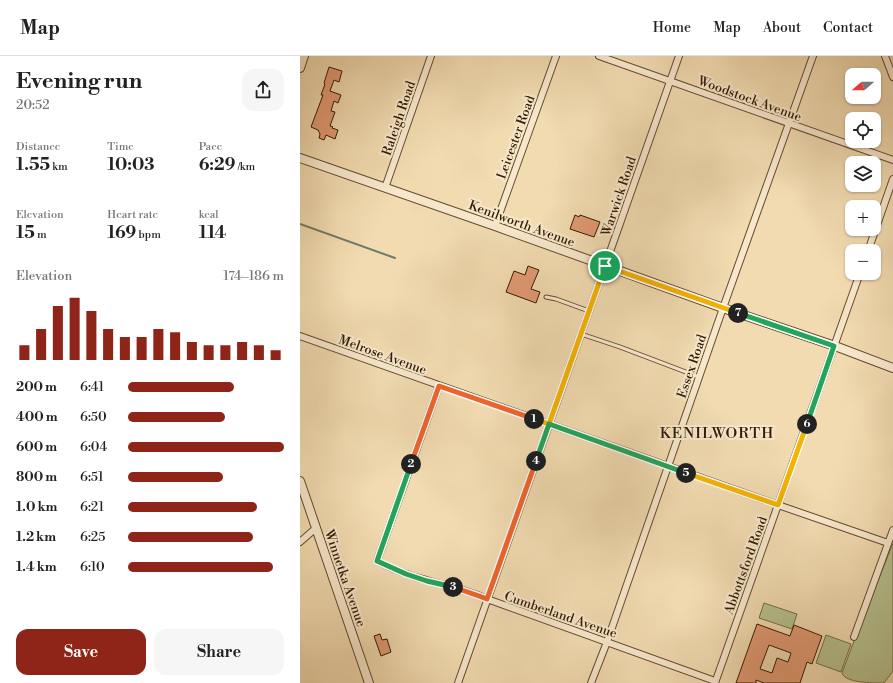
<!DOCTYPE html>
<meta charset="utf-8">
<style>
:root{--surface:#fff;--page:#f6f6f6;--text:#222;--muted:#767676;--line:#e0e0e0;--accent:#8f2418}
body{margin:0;font-family:"Libre Bodoni",serif;background:var(--page);color:var(--text);height:100vh;display:flex;flex-direction:column;font-size:15px;white-space:nowrap}
*{box-sizing:border-box;margin:0}
p{font-size:13px;color:var(--muted)}
.icon{flex:none;width:22px;height:22px;fill:none;stroke:currentColor;stroke-width:2;stroke-linecap:round;stroke-linejoin:round}
.map{position:relative;flex:1;overflow:hidden}
.side{display:flex;flex-direction:column;background:var(--surface);width:300px}
.side>*{flex:none}
.needle{width:26px;rotate:250deg}
.fabs{position:absolute;left:545px;top:12px;display:grid;gap:8px}
.fabs a{display:grid;place-items:center;width:36px;height:36px;border-radius:8px;background:var(--surface);box-shadow:0 1px 3px #0004;font-size:20px}
.pin{position:absolute;display:grid;place-items:center;width:34px;height:34px;color:#fff;margin:-17px;border:2px solid #fff;border-radius:50%;box-shadow:0 1px 4px #0007}
.km{position:absolute;width:20px;height:20px;margin:-10px;border-radius:50%;background:#222;color:#fff;font-size:11px;line-height:20px;text-align:center}
.round{display:grid;place-items:center;flex:none;width:42px;height:42px;border-radius:12px;background:var(--page)}
.summary{display:flex;align-items:center;justify-content:space-between;height:68px;padding:0 16px}
h1{font-size:22px;font-weight:800;line-height:30px}
.metrics{display:grid;grid-template-columns:repeat(3,1fr);gap:6px;height:68px;padding:4px 16px}
.metrics div{display:grid;align-content:center}
.metrics b{font-size:17px;font-weight:800}
.metrics small{font-size:11px;font-weight:400}
.metrics p{font-size:11px}
.chart{height:112px;padding:8px 16px}
.chart p{display:flex;justify-content:space-between}
.chart svg{width:100%;height:72px;margin-top:4px;stroke:var(--accent);stroke-width:6}
.cta{display:flex;gap:8px;margin-top:auto;padding:8px 16px}
.cta a{flex:1;height:46px;border-radius:12px;background:var(--accent);color:#fff;font-size:16px;font-weight:800;line-height:46px;text-align:center}
.cta a+a{background:var(--page);color:var(--text)}
ul{padding:0 16px;list-style:none;font-size:13px}
li{display:grid;grid-template-columns:64px 48px 1fr;align-items:center;height:30px}
li i{height:10px;border-radius:5px;background:var(--accent)}
header{display:flex;align-items:center;gap:24px;box-sizing:border-box;height:56px;padding:0 20px;background:var(--surface);border-bottom:1px solid var(--line)}
header strong{font-size:19px}
nav{display:flex;gap:22px;margin-inline-start:auto;font-size:14px}
main{display:flex;flex:1;min-height:0}
.map>svg:first-child{display:block}
.green{fill:#b6c18f;stroke:#746e48}
.lines{fill:none;stroke-linecap:round;stroke-linejoin:round}
.stream{stroke:#717b69;stroke-width:2}
.building{fill:#e29a73;stroke:#321b02;fill-rule:evenodd}
.service-casing{stroke:#624b2e;stroke-width:5}
.minor-casing{stroke:#624b2e;stroke-width:8}
.tertiary-casing{stroke:#624b2e;stroke-width:10}
.service{stroke:#f7e8cc;stroke-width:3}
.minor{stroke:#f7e8cc;stroke-width:6}
.tertiary{stroke:#f7e8cc;stroke-width:8}
.split-1-casing{stroke:#fff;stroke-width:8}
.split-2-casing{stroke:#fff;stroke-width:8}
.split-3-casing{stroke:#fff;stroke-width:8}
.split-4-casing{stroke:#fff;stroke-width:8}
.split-5-casing{stroke:#fff;stroke-width:8}
.split-6-casing{stroke:#fff;stroke-width:8}
.split-7-casing{stroke:#fff;stroke-width:8}
.split-8-casing{stroke:#fff;stroke-width:8}
.split-1{stroke:#f5b400;stroke-width:5}
.split-2{stroke:#f0652b;stroke-width:5}
.split-3{stroke:#22a559;stroke-width:5}
.split-4{stroke:#f0652b;stroke-width:5}
.split-5{stroke:#22a559;stroke-width:5}
.split-6{stroke:#f5b400;stroke-width:5}
.split-7{stroke:#22a559;stroke-width:5}
.split-8{stroke:#f5b400;stroke-width:5}
.labels{text-anchor:middle;stroke-width:4;stroke-linejoin:round;paint-order:stroke}
.street-label{font-size:13px;fill:#321b02;stroke:#f7e8cc}
.quarter-label{font-size:15px;letter-spacing:1px;fill:#321b02;stroke:#f7e8cc}
</style>
<header>
<strong>Map</strong>
<nav><a>Home</a><a>Map</a><a>About</a><a>Contact</a></nav>
</header>
<main>
<section class="side">
<div class="summary"><div><h1>Evening run</h1><p>20:52</p></div><a class="round"><svg class="icon" aria-label="share" viewBox="0 0 24 24"><path d="M12 15V3M7 8l5-5 5 5M5 13v7h14v-7"/></svg></a></div>
<div class="metrics">
<div><p>Distance</p><b>1.55<small> km</small></b></div>
<div><p>Time</p><b>10:03</b></div>
<div><p>Pace</p><b>6:29<small> /km</small></b></div>
</div>
<div class="metrics">
<div><p>Elevation</p><b>15<small> m</small></b></div>
<div><p>Heart rate</p><b>169<small> bpm</small></b></div>
<div><p>kcal</p><b>114</b></div>
</div>
<div class="chart"><p><span>Elevation</span>174–186 m</p>
<svg viewBox="0 0 160 44" preserveAspectRatio="none"><path d="M5 44V35M15 44V25M25 44V11M35 44V6M45 44V14M55 44V25M65 44V30M75 44V30M85 44V25M95 44V27M105 44V33M115 44V35M125 44V35M135 44V33M145 44V35M155 44V38"/></svg>
</div>
<ul>
<li><b>200 m</b>6:41<i style="width:68%"></i></li>
<li><b>400 m</b>6:50<i style="width:62%"></i></li>
<li><b>600 m</b>6:04<i style="width:100%"></i></li>
<li><b>800 m</b>6:51<i style="width:61%"></i></li>
<li><b>1.0 km</b>6:21<i style="width:83%"></i></li>
<li><b>1.2 km</b>6:25<i style="width:80%"></i></li>
<li><b>1.4 km</b>6:10<i style="width:93%"></i></li>
</ul>
<div class="cta"><a>Save</a><a>Share</a></div>
</section>
<div class="map">
<svg width="593" height="627" viewBox="0 0 593 627">
<rect width="100%" height="100%" fill="#f2dbb1"/>
<filter id="stains"><feTurbulence type="fractalNoise" baseFrequency=".005" numOctaves="4"/><feColorMatrix values="0 0 0 0 .2 0 0 0 0 .09 0 0 0 0 .02 0 0 0 .5 -.17"/></filter>
<radialGradient id="worn" r=".72"><stop offset=".6" stop-color="#630" stop-opacity="0"/><stop offset="1" stop-color="#630" stop-opacity=".3"/></radialGradient>
<g class="green">
<path d="M593,487V615L584,627C573,627 545,627 542,617L554,585Z"/>
<path d="M464,547L497,558L492,573L459,562Z"/>
<path d="M526,579L551,588L541,616L516,607Z"/>
</g>
<g class="lines">
<path class="stream" d="M0,168L95,202"/>
</g>
<g class="building">
<path d="M29,11L42,15L39,26L34,24L30,35L41,39L38,47L34,45L31,55L35,56L30,70L33,71L32,72L38,74L35,83L26,79L24,84L19,82L20,78L18,74L11,71L23,39H21L25,28L24,27Z"/>
<path d="M275,159L279,161L280,159L300,166L294,181L270,173Z"/>
<path d="M228,210L239,214L231,233L240,236L236,247L206,236L214,215L225,219Z"/>
<path d="M457,568L490,580L494,569L522,580L512,608L507,606L500,627H464L456,624V627H436ZM469,589L491,597L488,606L477,602L472,617L460,613Z"/>
<path d="M80,578L82,584L87,583L91,596L81,600L74,580Z"/>
</g>
<g class="lines">
<defs>
<g id="service">
<path d="M246,241L256,243L289,255"/>
<path d="M281,278L320,291L399,321"/>
</g>
<g id="minor">
<path d="M299,0L593,104"/>
<path d="M585,0L593,21"/>
<path d="M85,132L131,0"/>
<path d="M195,170L256,0"/>
<path d="M568,195L593,123"/>
<path d="M0,280L478,449L588,487"/>
<path d="M139,330L77,505C93,513 109,520 126,524C146,530 168,534 187,543L415,625"/>
<path d="M0,486L16,472"/>
<path d="M554,581L593,474"/>
<path d="M158,627L379,0"/>
<path d="M291,627L307,586L423,252L513,0"/>
<path d="M415,627L560,217"/>
</g>
<g id="tertiary">
<path d="M0,12L4,0"/>
<path d="M0,102L195,170L423,252L535,290L593,312"/>
<path d="M0,425L69,627"/>
</g>
</defs>
<use href="#service" class="service-casing"/>
<use href="#minor" class="minor-casing"/>
<use href="#tertiary" class="tertiary-casing"/>
<use href="#service" class="service"/>
<use href="#minor" class="minor"/>
<use href="#tertiary" class="tertiary"/>
</g>
<g class="lines">
<defs>
<path id="split-1" d="M234,363L249,368L305,210"/>
<path id="split-2" d="M111,408L139,330L234,363"/>
<path id="split-3" d="M111,408L77,505L106,518L127,525L153,531"/>
<path id="split-4" d="M153,531L179,540L187,543L236,405"/>
<path id="split-5" d="M236,405L249,368L386,417"/>
<path id="split-6" d="M386,417L478,449L507,368"/>
<path id="split-7" d="M438,257L534,290L507,368"/>
<path id="split-8" d="M305,210L438,257"/>
</defs>
<use href="#split-1" class="split-1-casing"/>
<use href="#split-2" class="split-2-casing"/>
<use href="#split-3" class="split-3-casing"/>
<use href="#split-4" class="split-4-casing"/>
<use href="#split-5" class="split-5-casing"/>
<use href="#split-6" class="split-6-casing"/>
<use href="#split-7" class="split-7-casing"/>
<use href="#split-8" class="split-8-casing"/>
<use href="#split-1" class="split-1"/>
<use href="#split-2" class="split-2"/>
<use href="#split-3" class="split-3"/>
<use href="#split-4" class="split-4"/>
<use href="#split-5" class="split-5"/>
<use href="#split-6" class="split-6"/>
<use href="#split-7" class="split-7"/>
<use href="#split-8" class="split-8"/>
</g>
<g class="labels">
<g class="street-label">
<text transform="translate(450 42) rotate(20)" y="5">Woodstock Avenue</text>
<text transform="translate(98 62) rotate(-71)" y="5">Raleigh Road</text>
<text transform="translate(215 81) rotate(-70)" y="5">Leicester Road</text>
<text transform="translate(318 140) rotate(-71)" y="5">Warwick Road</text>
<text transform="translate(222 167) rotate(20)" y="5">Kenilworth Avenue</text>
<text transform="translate(83 298) rotate(20)" y="5">Melrose Avenue</text>
<text transform="translate(391 310) rotate(-71)" y="5">Essex Road</text>
<text transform="translate(445 509) rotate(-70)" y="5">Abbottsford Road</text>
<text transform="translate(46 522) rotate(71)" y="5">Winnetka Avenue</text>
<text transform="translate(261 558) rotate(19)" y="5">Cumberland Avenue</text>
</g>
<g class="quarter-label">
<text x="417" y="382">KENILWORTH</text>
</g>
</g>
<rect width="100%" height="100%" filter="url(#stains)"/>
<rect width="100%" height="100%" fill="url(#worn)"/>
</svg>
<div class="fabs">
<a><svg class="needle" viewBox="-14 -14 28 28"><path d="M0-13l5 13h-10z" fill="#e53935"/><path d="M0 13l5-13h-10z" fill="#767676"/></svg></a>
<a><svg class="icon" aria-label="locate" viewBox="0 0 24 24"><circle cx="12" cy="12" r="6"/><path d="M12 2v4M12 18v4M2 12h4M18 12h4"/></svg></a>
<a><svg class="icon" aria-label="layers" viewBox="0 0 24 24"><path d="M12 4l9 5-9 5-9-5zM3 14l9 5 9-5"/></svg></a>
<a>+</a>
<a>−</a>
</div>
<div class="pin" style="left:305px;top:210px;background:#1e9e55"><svg class="icon" aria-label="arrive" viewBox="0 0 24 24"><path d="M6 21V4h12l-3 4 3 4H6"/></svg></div>
<b class="km" style="left:234px;top:363px">1</b>
<b class="km" style="left:111px;top:408px">2</b>
<b class="km" style="left:153px;top:531px">3</b>
<b class="km" style="left:236px;top:405px">4</b>
<b class="km" style="left:386px;top:417px">5</b>
<b class="km" style="left:507px;top:368px">6</b>
<b class="km" style="left:438px;top:257px">7</b>
</div>
</main>
